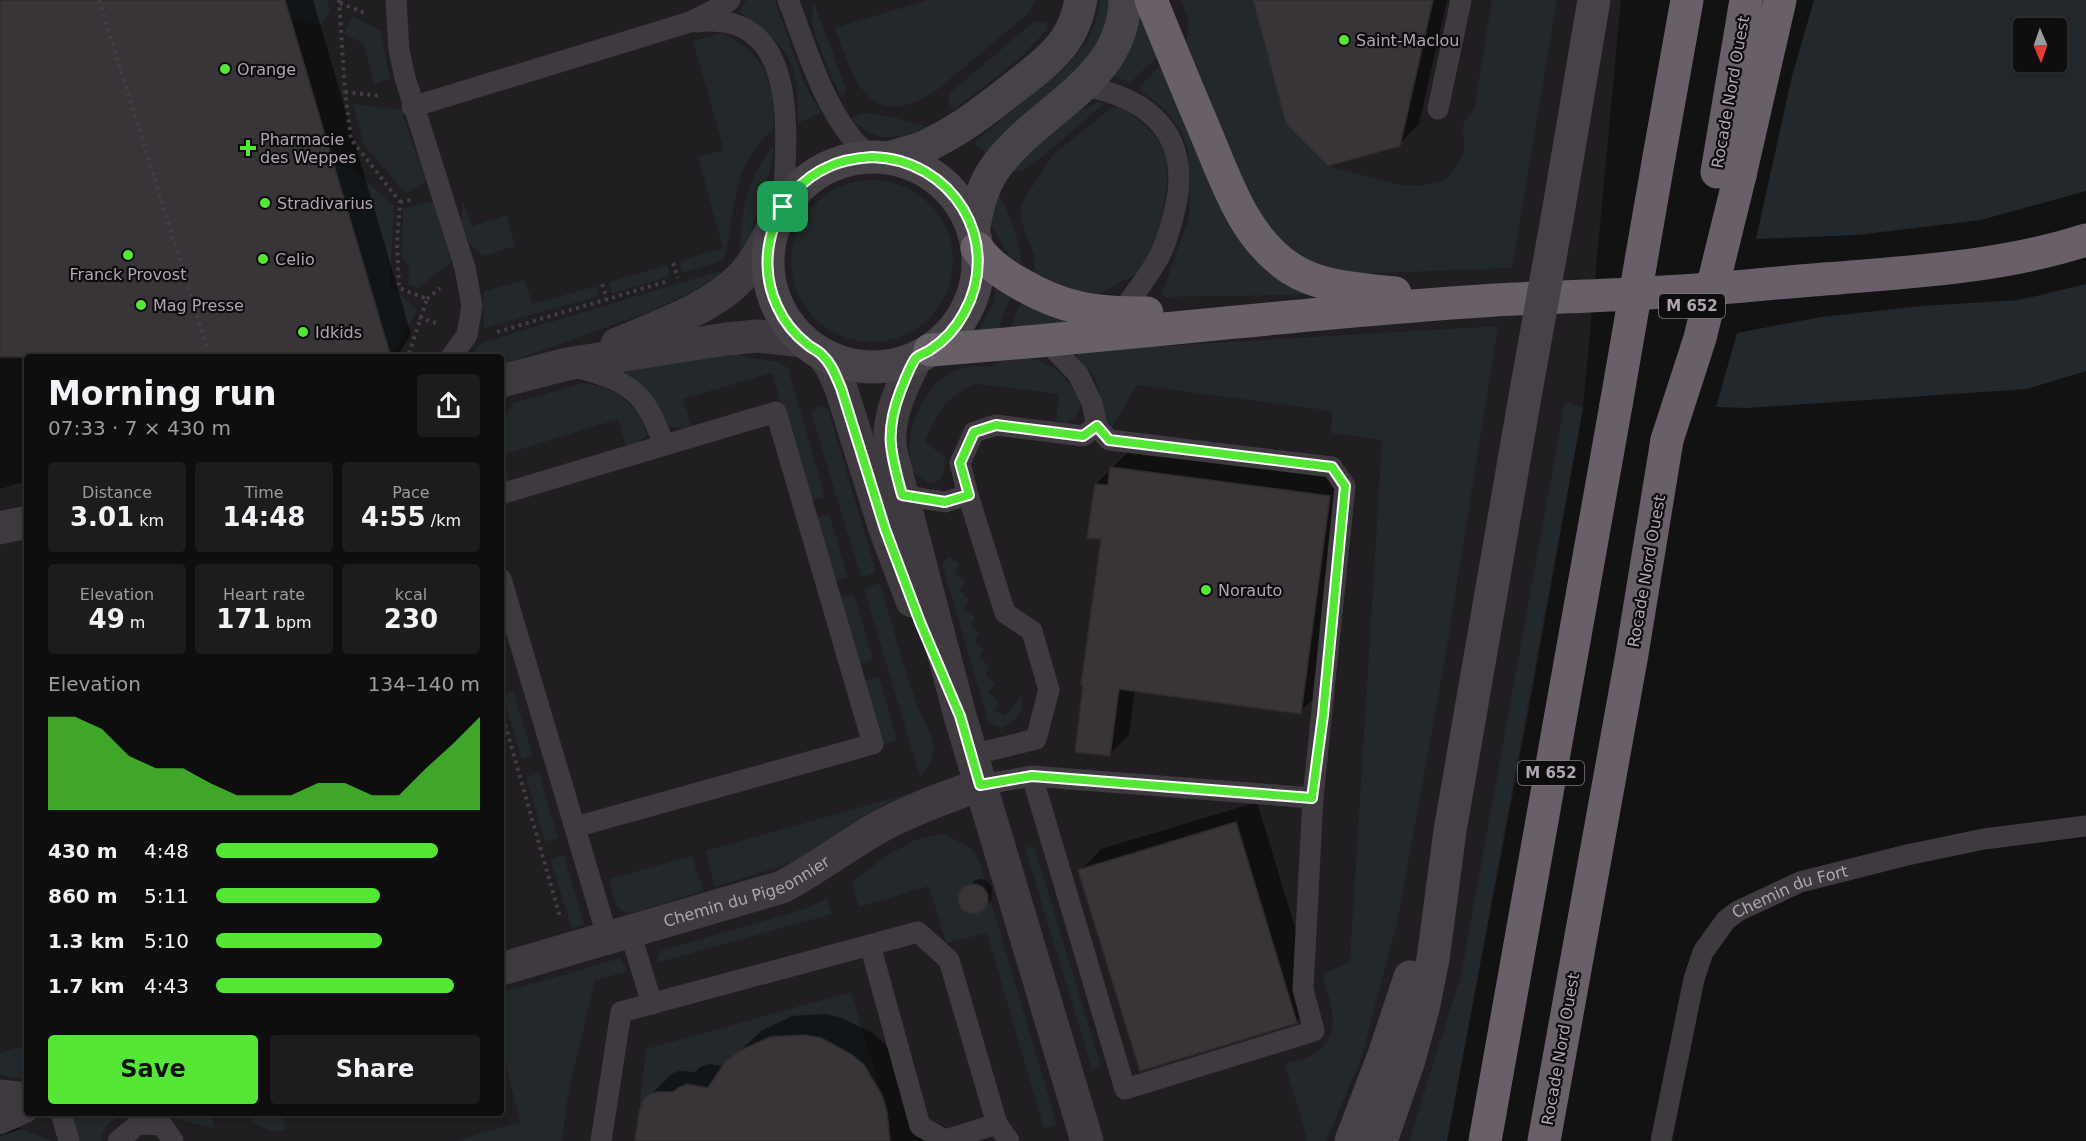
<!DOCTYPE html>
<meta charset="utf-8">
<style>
:root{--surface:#0e0e0e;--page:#1c1c1c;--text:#f1f3f6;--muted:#9b9c9e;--line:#2e2e2e;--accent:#54e736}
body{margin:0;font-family:"DejaVu Sans",sans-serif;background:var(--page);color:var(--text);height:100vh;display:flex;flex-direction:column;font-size:22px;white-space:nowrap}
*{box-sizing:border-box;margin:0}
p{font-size:20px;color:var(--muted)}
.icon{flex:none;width:33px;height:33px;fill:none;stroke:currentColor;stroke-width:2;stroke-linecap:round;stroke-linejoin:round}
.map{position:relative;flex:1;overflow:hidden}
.details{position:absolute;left:24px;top:354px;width:480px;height:762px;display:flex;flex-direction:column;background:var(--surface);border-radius:6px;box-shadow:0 3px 9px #0003,0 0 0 2px var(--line)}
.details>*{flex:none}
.needle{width:39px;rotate:178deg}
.tools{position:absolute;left:2013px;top:18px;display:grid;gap:12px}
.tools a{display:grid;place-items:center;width:54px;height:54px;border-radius:6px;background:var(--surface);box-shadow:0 3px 9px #0003,0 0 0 2px var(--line);font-size:30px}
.pin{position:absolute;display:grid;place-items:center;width:51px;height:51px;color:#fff;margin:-26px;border-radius:12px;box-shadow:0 3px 9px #0006}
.round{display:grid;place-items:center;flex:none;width:63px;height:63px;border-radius:6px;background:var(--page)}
.summary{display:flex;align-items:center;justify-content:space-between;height:102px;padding:0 24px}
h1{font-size:33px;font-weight:700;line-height:45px}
.figures{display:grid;grid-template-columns:repeat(3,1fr);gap:9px;height:102px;padding:6px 24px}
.figures div{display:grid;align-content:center;border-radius:6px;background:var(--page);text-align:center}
.figures b{font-size:26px;font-weight:700}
.figures small{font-size:16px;font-weight:400}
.figures p{font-size:16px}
.chart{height:168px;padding:12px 24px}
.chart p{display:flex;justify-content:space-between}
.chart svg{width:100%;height:108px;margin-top:6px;fill:var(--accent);opacity:.7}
.action{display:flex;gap:12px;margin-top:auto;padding:12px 24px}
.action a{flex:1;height:69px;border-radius:6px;background:var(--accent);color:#111;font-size:24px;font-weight:700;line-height:69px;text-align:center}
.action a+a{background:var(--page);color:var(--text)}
ul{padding:0 24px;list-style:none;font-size:20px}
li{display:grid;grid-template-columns:96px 72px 1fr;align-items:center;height:45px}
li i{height:15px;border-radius:8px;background:var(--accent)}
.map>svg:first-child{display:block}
.built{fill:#201e20;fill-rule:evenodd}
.green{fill:#22282b;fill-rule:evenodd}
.shadow{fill:#0007}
.building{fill:#383438;stroke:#2f2c2e;stroke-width:1.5}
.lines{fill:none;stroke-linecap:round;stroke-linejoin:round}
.path{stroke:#433d44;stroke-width:4;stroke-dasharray:3 4.5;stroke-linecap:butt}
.lane{stroke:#3f3a3f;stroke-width:21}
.street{stroke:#3f3a3f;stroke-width:33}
.secondary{stroke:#474148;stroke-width:33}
.highway{stroke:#685f69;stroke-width:33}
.secondary-bridge{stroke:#474148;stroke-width:33}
.highway-bridge{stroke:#685f69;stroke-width:33}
.route-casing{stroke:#fff;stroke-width:12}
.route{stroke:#54e736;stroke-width:8}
.poi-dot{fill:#54e736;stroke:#0e0d0e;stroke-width:2}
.labels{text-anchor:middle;stroke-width:4.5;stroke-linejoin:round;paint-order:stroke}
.shield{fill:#0e0d0e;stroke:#807782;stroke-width:1.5}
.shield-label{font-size:15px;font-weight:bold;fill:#b1a4b3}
.poi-label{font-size:16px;fill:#b1a4b3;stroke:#0e0d0e;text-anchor:start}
.street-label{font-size:16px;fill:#b1a4b3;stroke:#0e0d0e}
</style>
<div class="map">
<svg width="2086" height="1141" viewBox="0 0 2086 1141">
<rect width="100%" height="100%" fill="#131213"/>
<path class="built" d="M0,0H1621L1583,408L1530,703L1447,1141H50L0,1120ZM27,357H501V1113H27Z"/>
<g class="green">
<path d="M286,0H327L330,9L322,24L292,20Z"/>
<path d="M746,0H775L804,83L821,113L798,123C797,109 798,94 796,80C791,47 763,30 739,12Z"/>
<path d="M927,0H1035L1028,14L937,90C871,134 853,82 835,28Z"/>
<path d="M1100,0H1110L1106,26L1096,51L989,156L974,143L1067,65L1087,42L1097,17Z"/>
<path d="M1139,0L1160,54L1130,83L1112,75Z"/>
<path d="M1181,0H1253L1286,124L1328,166L1400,185L1420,186L1445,180L1455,168L1464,151L1463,124L1474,109L1492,0H1557L1512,268L1350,274L1310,264L1268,230L1250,198L1183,45C1193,27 1187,18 1181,0Z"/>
<path d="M1814,0H2086V191L1981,220L1857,235L1756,239L1792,76ZM2024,28H2056V62H2024Z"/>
<path d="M814,2L845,86V93L841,97L822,54L811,21Z"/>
<path d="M353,16L381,31L390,79L374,84L364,44L344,34Z"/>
<path d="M1035,21L1047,23L1048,29L1018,60L954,110L949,104L948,96L952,91Z"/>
<path d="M722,33C769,57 772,79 774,128C739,161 738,183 730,228C729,239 727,250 724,260L682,273L679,261L723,248L698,157L724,150L693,41Z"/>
<path d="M1162,63L1233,225L1335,294L1167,297L1162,294L1189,218L1190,184L1188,150L1181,131L1166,111L1139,88Z"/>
<path d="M1097,102L1105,103L1035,163L1021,171H1012C1034,140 1063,118 1097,102Z"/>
<path d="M353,104L401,110L426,181L406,193L364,145Z"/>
<path d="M1121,106C1138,119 1160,134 1166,157C1171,181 1160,249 1143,267C1136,275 1125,280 1116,285C1108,289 1099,295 1090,295C1070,294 1053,283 1035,275L1034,255L1021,221V204L1053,155L1111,108Z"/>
<path d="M865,113L888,116L929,127C897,138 877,146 851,118Z"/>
<path d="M774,145C772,171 766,182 759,206C752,227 750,241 739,260C742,213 743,184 774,145Z"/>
<path d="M329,147L394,206L390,285L417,311L391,356Z"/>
<circle cx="872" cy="261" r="81"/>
<path d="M996,191C1011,213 1020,239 1021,266L1011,258L990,224Z"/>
<path d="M433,201L451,262L418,288L408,284L409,265L401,258L403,209Z"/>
<path d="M463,202L472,226L507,215L515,246L483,256C463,240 459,227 463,202Z"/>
<path d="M667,265L670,276L612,294L609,282Z"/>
<path d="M720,271L721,277L654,310L501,365V357H470L481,343Z"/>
<path d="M524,280L533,304L596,286L599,296L484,328L483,292Z"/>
<path d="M997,280L1012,293L996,336L974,338L993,305Z"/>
<path d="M2086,284V371L2027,389L1747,408L1716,407L1737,333L1821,317L1922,306L2019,300Z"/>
<path d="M1023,298L1077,321L1008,334Z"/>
<path d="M1498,326L1446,653L1397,923L1361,1059L1326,1141H1307V1138L1285,1064C1293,1061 1304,1060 1312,1055C1331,1046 1335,1025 1331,1006C1329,994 1323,985 1323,974L1350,962L1382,440L1331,433L1332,411L1137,385L1112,427L1106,420L1096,379L1077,357L1078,351Z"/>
<path d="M737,350L744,357L779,362L788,368L825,497L810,501L772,373L683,399L692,427L684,429L667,426C653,403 648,386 622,375L621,372Z"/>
<path d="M1001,356C1040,356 1064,366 1081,404L1077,416L1066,423L1056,421L1059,394L976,384C947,394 936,415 925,442L945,457L944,472L940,480L930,484L912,472C911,464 909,456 909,448C911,415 931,373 968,367C975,366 984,367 991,367Z"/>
<path d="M582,383C612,386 640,404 647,435L639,442L626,446L618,419L502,455L510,484L505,486L501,482V417L514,403Z"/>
<path d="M1565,402L1583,408L1447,1141H1409L1461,975Z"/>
<path d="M820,406L828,408L876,573L861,577L811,413Z"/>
<path d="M829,514L848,577L834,581L815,518Z"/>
<path d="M949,556L959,564L955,572L965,581L959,590L969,600L964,609L975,617L970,625L979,633L975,641L984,650L979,657L990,667L985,675L995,683L988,692L999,702L995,711L1005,716L1022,695C1025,711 1016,722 1002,728L989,723L942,564Z"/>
<path d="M880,583C892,624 903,665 917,705C922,719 931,728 933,744C934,755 928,770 920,777L864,589Z"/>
<path d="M854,594L873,659L859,664L839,598Z"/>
<path d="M879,677L897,740L883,744L864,681Z"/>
<path d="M513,691L533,756L522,759L502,694Z"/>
<path d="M539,773L558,838L545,842L526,777Z"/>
<path d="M911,793L885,804L840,831L794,862L715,887L705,851Z"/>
<path d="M944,833L971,849L978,858L1057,1125L1044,1129L987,933L946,943L929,886L859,907L852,881L888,855L915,840Z"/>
<path d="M1034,846L1101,1066L1092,1069L1025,848Z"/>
<path d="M564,855L584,924L572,928L550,859Z"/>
<path d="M692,856L703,891L631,913C613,913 613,893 609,879Z"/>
<path d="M827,898L832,914L656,963L660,951L804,909Z"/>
<path d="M620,958L628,971L595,980L567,1099L562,1141H454L521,1122L501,1050V993Z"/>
<path d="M851,992L882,1095C874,1080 866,1064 852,1054C814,1027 761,1029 727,1061C719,1069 712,1081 706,1091C690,1086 683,1083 670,1095C651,1087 645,1096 639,1112L646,1049Z"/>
<path d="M27,1045V1080L0,1075V1053Z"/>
<path d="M87,1113H131C117,1115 101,1126 101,1141H74V1119Z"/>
<path d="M153,1113H210L214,1128Z"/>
<path d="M249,1113H281L286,1130C271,1134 264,1129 251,1121Z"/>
<path d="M21,1129L50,1140V1141H0V1136Z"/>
</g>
<g class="shadow">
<path d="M0,0H313L411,334L397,357H27V481L0,489Z"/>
<path d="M1254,0H1447L1419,124L1399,144Z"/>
<path d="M1132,448L1349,476L1320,692L1300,712L1135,690L1129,735L1109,755L1102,538L1096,484Z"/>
<path d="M1257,802L1317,1000L1296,1022L1080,871L1101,849Z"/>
<path d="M982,879L988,882L992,888L991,901L976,912L966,910L961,903L960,893L975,880Z"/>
<path d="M826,1014L842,1018L873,1033L885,1044L903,1073L911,1122L937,1123L953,1131L961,1141H637L646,1099L673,1073L679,1071L695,1072L700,1067L709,1064L724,1066L761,1031L792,1016Z"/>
</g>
<g class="building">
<path d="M0,0H285L391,357H0Z"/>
<path d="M1253,0H1433L1400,146L1328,166L1286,124Z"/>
<path d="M1110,467L1330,496L1301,714L1119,689L1110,756L1075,752L1083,685H1081L1101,539L1087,538L1095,484L1108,485Z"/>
<path d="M1236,822L1297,1023L1140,1071L1078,870Z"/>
<circle cx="973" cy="899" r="15"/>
<path d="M804,1035L821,1038L851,1054L864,1065L882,1095L887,1112L890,1141H635L639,1112L644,1098L650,1094L657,1092H673L678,1088L687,1084L708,1088L725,1062L739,1051L770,1037Z"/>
</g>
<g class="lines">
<g class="path">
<path d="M99,0L210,357"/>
<path d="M339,0L345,92L351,139L400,202L397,243L399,288L427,299L408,357"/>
<path d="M340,3L367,14"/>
<path d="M345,92L381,96"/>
<path d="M400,202L414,199"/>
<path d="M673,263L678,278"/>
<path d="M602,284L607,299"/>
<path d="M427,299L440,288"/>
<path d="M419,317L438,324"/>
<path d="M497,332L668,281"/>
<path d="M501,710L560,917"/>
</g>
<g class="lane">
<path d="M396,0L399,50L405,78L465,268L472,306L467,335L451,357"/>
<path d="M788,0C806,46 820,98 852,138C857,145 866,151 872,157"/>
<path d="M697,22C803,9 786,140 783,207"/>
<path d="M1083,86C1151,98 1192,136 1175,209C1171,226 1167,242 1159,257C1148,277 1134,295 1120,313"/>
<path d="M412,107L690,22L722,6L730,0"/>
<path d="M1438,109L1461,0"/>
<path d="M1046,341L1078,374L1092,403L1097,426L1109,440L1332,467L1345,486L1313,798"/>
<path d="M579,368C632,382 646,394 664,445"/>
<path d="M501,494L776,412L873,744L575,827"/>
<path d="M902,495L945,502L968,495L960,463L974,432L996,425L1083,436L1097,426"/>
<path d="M968,495L1005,613L1032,631L1049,690L1036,739L972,755"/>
<path d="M501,579L608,939"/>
<path d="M980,785L1032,776L1125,1089L1314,1031L1303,989L1313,798L1032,776"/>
<path d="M630,932L652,1004"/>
<path d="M870,945L920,1126L945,1140L997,1124"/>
<path d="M61,1113L69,1141"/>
<path d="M0,1124L27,1112"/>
<path d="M118,1141L138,1124L162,1125L173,1141"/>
<path d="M601,1141L621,1012L918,932L949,960L997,1124L1009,1141"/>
<path id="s1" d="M1661,1141L1694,979L1703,952L1726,920L1738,911L1800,882L1907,855L1984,839L2086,826"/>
</g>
<g class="street">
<path d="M617,344C653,329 713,307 739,279C754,265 763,247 772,229"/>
<path d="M823,355L831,366L841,388L885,529L912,601"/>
<path d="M916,358C902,387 885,419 891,452L960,716L1087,1141"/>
<path d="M501,381L567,364L726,339L758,336L804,341"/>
<path d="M0,528L27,522"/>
<path id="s2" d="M501,969L782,887C816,869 847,845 881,826C913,809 946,797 980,785"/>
<path d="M0,1096L27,1099"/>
</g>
<g class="secondary">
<circle cx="873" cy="262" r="105"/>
<path d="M889,158C901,154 913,151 924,147C959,131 987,109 1016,86C1033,73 1051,59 1064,42C1073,30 1078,15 1081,0"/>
<path d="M1557,219L1594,0"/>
<path d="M973,231C977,209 981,190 993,171C1035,109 1123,84 1125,0"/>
<path d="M1351,1141L1384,1055L1410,977"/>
<path d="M1381,1141L1409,1060L1423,1009L1433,959L1450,831L1526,391"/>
</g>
<g class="highway">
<path d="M1151,0C1168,42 1185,84 1203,126C1225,177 1242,236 1290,268C1320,288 1360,289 1395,293"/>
<path d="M1659,157L1687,0"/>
<path d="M1717,172L1746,0"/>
<path d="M1740,175L1780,0"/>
<path d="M977,248C988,264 1003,274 1019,283C1064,310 1096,313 1147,313"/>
<path d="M930,350C1119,336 1306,312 1495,300C1551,297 1608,296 1664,292C1722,289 1780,282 1839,278C1922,271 2006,266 2086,240"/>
<path d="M1485,1141L1616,405"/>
<path d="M1544,1141L1632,654L1667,440"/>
</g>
<path class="secondary-bridge" d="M1526,391L1557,219"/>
<g class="highway-bridge">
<path d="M1616,405L1659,157"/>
<path d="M1667,440L1700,338L1740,175"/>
</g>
</g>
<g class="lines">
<defs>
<path id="route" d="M872,157C952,159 1004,241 964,313C956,328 944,341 930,350C926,353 918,355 915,359C909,368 904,382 900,392C884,434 891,454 902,495L945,502L969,495L960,463L974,432L996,425L1083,436L1097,426L1109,440L1332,467L1345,486L1323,715L1312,798L1032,776L980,785L960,716L920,622L885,529L841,388C836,377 832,364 823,356C819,351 813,349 808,345C795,335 784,322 777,306C753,255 776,190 828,167C842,160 857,158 872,157Z"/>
</defs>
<use href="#route" class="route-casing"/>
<use href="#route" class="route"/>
</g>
<g class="poi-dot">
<circle cx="1344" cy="40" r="6"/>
<circle cx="225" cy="69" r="6"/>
<path d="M245 139h6v6h6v6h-6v6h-6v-6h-6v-6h6z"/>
<circle cx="265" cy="203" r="6"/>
<circle cx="128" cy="255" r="6"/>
<circle cx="263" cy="259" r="6"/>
<circle cx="141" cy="305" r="6"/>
<circle cx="303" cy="332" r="6"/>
<circle cx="1206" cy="590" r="6"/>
</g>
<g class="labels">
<g class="shield">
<rect x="1659" y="294" width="66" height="24" rx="4.5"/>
<rect x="1518" y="761" width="66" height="24" rx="4.5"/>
</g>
<g class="shield-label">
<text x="1692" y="311">M 652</text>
<text x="1551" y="778">M 652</text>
</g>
<g class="poi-label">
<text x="1356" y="46">Saint-Maclou</text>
<text x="237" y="75">Orange</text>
<text x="260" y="145">Pharmacie<tspan x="260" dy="18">des Weppes</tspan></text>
<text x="277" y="209">Stradivarius</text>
<text x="275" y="265">Celio</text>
<text x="128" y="280" text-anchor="middle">Franck Provost</text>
<text x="153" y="311">Mag Presse</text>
<text x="315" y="338">Idkids</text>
<text x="1218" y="596">Norauto</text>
</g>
<g class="street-label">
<text transform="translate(1730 92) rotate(-80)" y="6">Rocade Nord Ouest</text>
<text transform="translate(1646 571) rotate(-80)" y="6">Rocade Nord Ouest</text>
<text dy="6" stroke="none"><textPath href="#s2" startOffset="258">Chemin du Pigeonnier</textPath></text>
<text dy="6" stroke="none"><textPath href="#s1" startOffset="304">Chemin du Fort</textPath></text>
<text transform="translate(1560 1049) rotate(-80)" y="6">Rocade Nord Ouest</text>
</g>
</g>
</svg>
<div class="tools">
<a><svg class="needle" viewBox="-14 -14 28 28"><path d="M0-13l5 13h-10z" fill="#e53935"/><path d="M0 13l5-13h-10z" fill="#9b9c9e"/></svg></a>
</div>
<div class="pin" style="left:783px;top:207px;background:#1e9e55"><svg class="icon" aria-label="arrive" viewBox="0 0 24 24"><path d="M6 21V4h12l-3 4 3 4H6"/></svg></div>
<section class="details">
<div class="summary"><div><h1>Morning run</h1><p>07:33 · 7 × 430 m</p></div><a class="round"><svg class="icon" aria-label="share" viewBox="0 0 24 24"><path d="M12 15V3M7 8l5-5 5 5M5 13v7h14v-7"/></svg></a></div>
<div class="figures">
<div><p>Distance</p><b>3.01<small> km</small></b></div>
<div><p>Time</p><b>14:48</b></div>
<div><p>Pace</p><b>4:55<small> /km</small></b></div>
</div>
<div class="figures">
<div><p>Elevation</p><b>49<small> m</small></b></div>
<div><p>Heart rate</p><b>171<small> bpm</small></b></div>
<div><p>kcal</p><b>230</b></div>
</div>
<div class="chart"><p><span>Elevation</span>134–140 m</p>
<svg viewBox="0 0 160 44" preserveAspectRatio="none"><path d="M0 44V6L10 6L20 11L30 22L40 27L50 27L60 33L70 38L80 38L90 38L100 33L110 33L120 38L130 38L140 27L150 17L160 6V44z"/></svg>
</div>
<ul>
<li><b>430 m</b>4:48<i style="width:84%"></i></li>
<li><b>860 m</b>5:11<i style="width:62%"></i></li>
<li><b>1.3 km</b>5:10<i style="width:63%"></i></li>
<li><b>1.7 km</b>4:43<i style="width:90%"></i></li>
</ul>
<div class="action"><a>Save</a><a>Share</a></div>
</section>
</div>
